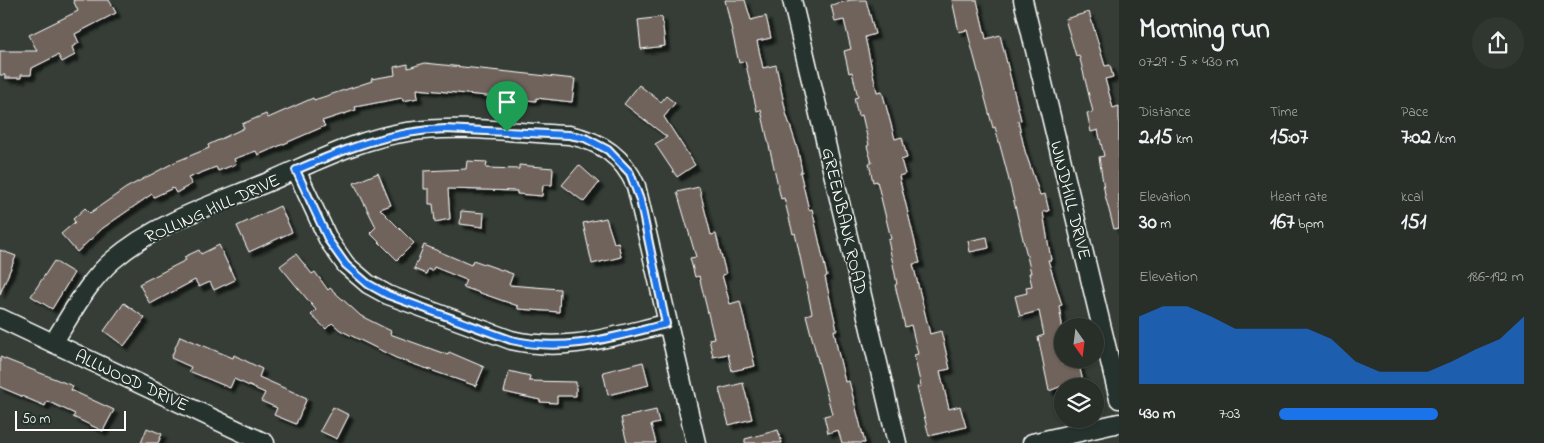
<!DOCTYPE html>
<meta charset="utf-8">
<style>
:root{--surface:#282e28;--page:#303630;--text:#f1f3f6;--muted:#a5a8a8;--line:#444a45;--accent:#1a73e8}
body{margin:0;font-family:"Indie Flower",sans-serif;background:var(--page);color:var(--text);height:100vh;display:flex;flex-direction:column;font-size:19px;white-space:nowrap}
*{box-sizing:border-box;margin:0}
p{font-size:16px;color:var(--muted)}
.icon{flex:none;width:28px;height:28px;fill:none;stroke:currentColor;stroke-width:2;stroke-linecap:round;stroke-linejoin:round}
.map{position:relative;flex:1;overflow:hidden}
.details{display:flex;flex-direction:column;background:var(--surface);width:425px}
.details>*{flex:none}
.needle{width:32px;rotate:166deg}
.controls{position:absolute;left:1054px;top:318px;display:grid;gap:10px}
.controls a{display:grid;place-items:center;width:50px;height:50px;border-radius:50%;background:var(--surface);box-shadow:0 1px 4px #0004,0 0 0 1px var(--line);font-size:25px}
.scale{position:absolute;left:15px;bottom:12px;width:111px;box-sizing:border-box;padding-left:5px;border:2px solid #fff;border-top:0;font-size:14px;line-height:18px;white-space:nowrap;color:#fff;-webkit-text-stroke:4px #26332d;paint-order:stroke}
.pin{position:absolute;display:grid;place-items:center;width:42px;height:42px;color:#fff;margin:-51px -21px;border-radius:50% 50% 50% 0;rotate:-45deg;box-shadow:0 0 5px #0007}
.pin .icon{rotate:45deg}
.round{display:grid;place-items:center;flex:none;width:52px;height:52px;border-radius:26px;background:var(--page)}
.headline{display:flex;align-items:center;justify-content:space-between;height:85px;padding:0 20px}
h1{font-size:28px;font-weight:800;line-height:38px}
.figures{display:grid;grid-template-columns:repeat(3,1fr);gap:8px;height:85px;padding:5px 20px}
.figures div{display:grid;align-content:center}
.figures b{font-size:21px;font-weight:800}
.figures small{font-size:14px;font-weight:400}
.figures p{font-size:14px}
.chart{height:140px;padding:10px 20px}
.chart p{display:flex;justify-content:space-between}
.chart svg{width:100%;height:90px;margin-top:5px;fill:var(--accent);opacity:.7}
ul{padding:0 20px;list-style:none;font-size:16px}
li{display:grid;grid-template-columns:80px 60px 1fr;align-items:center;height:38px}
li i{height:12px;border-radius:6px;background:var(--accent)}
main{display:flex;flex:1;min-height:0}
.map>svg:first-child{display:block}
.building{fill:#70635b;stroke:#fff;filter:url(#shadow)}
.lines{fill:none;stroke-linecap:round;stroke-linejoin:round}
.minor-casing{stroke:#fff;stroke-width:21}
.minor{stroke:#26332d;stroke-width:18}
.route-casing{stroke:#fff;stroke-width:10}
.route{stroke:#1a73e8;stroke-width:6}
.labels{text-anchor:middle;stroke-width:4;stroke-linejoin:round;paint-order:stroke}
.street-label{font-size:18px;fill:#fff;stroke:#26332d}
</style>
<main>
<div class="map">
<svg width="1119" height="443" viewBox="0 0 1119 443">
<defs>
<filter id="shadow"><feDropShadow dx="4.5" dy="4.5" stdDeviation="1" flood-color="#0009"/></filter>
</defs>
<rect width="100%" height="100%" fill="#353d36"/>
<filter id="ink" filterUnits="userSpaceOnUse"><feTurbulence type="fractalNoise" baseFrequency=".02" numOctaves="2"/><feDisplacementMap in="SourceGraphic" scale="10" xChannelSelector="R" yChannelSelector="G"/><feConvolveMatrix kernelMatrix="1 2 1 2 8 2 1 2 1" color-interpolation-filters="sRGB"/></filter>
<g filter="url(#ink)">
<g class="building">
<path d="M73,0H109L116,13L75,34L79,43L72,47L75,55L62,62L58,55L32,68L31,75H21V78H5V75H0V51H37L29,35L78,11Z"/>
<path d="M725,0H745L751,20L766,16L771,38L757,41L763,68L776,65L786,113L798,150L802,172H800L809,210L812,209L827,276L825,277L837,330H834L837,347L845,382L849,381L865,443H842L838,430L828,433L824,416L832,414L806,315L812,313L795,233L793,234L784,198L781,199L761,110L757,111L745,61L739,63Z"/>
<path d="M851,0H866L875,34L865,37L877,92L882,91L895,139L902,137L907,158L901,160L905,174L899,176L920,263L913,264L930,334L941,331L950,369L940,371L949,409L960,406L966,427L929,436L917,387L921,386L914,355L918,354L911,325L905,327L895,285L897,284L888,240L891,239L877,181L873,182L869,163H872L867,146L869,145L862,115L858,116L854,98L858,97L852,72L849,73L844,51L851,49L844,20L835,22L831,5Z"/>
<path d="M952,0H977L986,39L1000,35L1021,120L1018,121L1025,151L1040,195L1045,194L1049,211L1043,212L1051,260H1048L1062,305L1059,306L1062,324V364L1078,360L1084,386H1062L1049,391L1038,337L1044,335L1039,311L1020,316L1015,296L1027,293L1026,287L1032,286L1029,273H1031L1006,168L995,127L993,128L967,30L959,32Z"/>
<path d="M1089,12L1105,66L1110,65L1113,77L1105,79L1113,108L1119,106V228L1114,229L1105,195L1099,157L1104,156L1098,130L1091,132L1087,113L1093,112L1079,55L1076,56L1065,19Z"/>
<path d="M662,17L665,46L641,49L638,20Z"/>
<path d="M425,63L575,79L572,102L536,98V101L417,89L418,98L403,101L402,98L355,107L356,110L322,121L325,126L279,146L258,155L256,151L234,159L236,164L218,171L216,167L188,178L192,184L176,193L173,188L154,197L152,194L103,228L77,252L61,234L75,222L73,219L85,208L90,213L126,188L175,162L209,148L208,145L244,128L242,124L266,114L268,118L313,98L314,100L372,81L371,79L395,75L394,67L408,64V68Z"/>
<path d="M639,85L661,102L666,96L675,103L664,117L695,165L677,177L655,144L667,137L624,104Z"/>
<path d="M467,161L487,162L486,168L519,169V165L553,168L552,185H543L542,196L517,194V191L448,189L450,219L435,222L433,204H429V189H424V171L466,169Z"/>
<path d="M579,165L599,183L584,202L562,185Z"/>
<path d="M378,173L391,205L380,209L414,243L397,260L370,233L376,227L354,183Z"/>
<path d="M699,187L711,235L716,234L726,274L722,275L730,304L740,301L755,366L732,371L728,354L713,357L709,339L714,338L699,276L695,277L690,258L696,257L677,192Z"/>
<path d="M280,206L292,232L249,252L237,226Z"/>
<path d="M461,211L484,213L483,227L460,224Z"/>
<path d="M606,218L614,243L618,242L621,257L592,264L583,223Z"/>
<path d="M987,237L989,248L970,252L968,241Z"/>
<path d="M219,245L235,280L214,290L210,282L199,287L195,280L150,304L139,284L186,260L184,257L199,250L201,254Z"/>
<path d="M424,245L471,265L473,260L513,274L509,285L560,289L559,312L518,309V306L463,287L466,280L434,267L432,271L428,269L426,274L414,269Z"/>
<path d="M0,250L16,256L0,294Z"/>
<path d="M296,254L312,274L315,272L328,290L330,288L361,316L391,331L390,334L448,355L449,352L484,367L476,386L396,358L340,330L332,323L326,329L311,315L316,310L280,266Z"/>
<path d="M54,261L74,273L52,309L31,296Z"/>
<path d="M124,303L145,318L124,346L104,331Z"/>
<path d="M180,336L233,358L234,355L262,369L259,377L307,398L296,424L274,415L277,408L261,401L265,393L234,379L230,388L189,371L191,367L171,358Z"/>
<path d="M0,357L73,386L71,390L114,410L103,431L73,417L75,414L47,401L45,406L0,387Z"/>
<path d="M643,362L649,385L608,395L603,372Z"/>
<path d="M509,371L530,376L529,381L576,382V396H557V403L540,402V400L504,392Z"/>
<path d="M743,383L752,419L729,425L719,389Z"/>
<path d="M333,407L349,415L337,439L320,431Z"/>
<path d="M656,410L659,423L651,425L656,443H627L621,418Z"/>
<path d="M147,428L162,434L158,443H141Z"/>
<path d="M778,430L782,443H745V439Z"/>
</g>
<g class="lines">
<defs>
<g id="minor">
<path d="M792,0L897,443"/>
<path d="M1023,0L1119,399"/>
<path d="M296,170L329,241L346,265L368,284L388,295L511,340C566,353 613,336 666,324"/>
<path d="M0,318L265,443"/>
<path d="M53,343C71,315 88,281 113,260C157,222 215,204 268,182C313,163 358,139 407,132C460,124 516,133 569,135C600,141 623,156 636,186L696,443"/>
<path d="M1032,443L1119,423"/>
</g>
</defs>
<use href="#minor" class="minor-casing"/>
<use href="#minor" class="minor"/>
</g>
</g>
<g class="lines" filter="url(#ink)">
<defs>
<path id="route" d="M445,129L569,135L585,138L608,150L630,173L640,200L666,324C613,337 566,353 511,340L388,295L368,284L346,265L329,241L296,170C345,149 391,131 445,129Z"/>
</defs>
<use href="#route" class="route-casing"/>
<use href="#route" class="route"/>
</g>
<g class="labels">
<g class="street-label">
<text transform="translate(1071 200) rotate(76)" y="6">WINDHILL DRIVE</text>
<text transform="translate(212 208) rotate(-24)" y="6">ROLLING HILL DRIVE</text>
<text transform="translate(845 221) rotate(77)" y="6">GREENBANK ROAD</text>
<text transform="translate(132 380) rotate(25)" y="6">ALLWOOD DRIVE</text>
</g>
</g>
</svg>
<div class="controls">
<a><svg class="needle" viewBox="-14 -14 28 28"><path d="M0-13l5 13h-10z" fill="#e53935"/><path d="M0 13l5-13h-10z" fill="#a5a8a8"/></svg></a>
<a><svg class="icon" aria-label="layers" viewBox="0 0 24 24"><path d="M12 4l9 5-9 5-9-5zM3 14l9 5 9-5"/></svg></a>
</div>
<div class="scale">50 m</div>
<div class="pin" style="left:507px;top:132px;background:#1e9e55"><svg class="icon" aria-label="arrive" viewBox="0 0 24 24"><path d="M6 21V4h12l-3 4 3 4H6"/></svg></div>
</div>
<section class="details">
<div class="headline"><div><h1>Morning run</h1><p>07:29 · 5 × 430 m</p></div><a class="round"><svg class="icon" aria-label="share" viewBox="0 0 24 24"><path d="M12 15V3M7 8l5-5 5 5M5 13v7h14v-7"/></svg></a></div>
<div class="figures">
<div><p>Distance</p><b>2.15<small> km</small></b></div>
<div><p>Time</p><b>15:07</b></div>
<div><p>Pace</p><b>7:02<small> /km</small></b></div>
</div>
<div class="figures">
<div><p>Elevation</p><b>30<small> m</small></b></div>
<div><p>Heart rate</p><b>167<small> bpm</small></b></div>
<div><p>kcal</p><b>151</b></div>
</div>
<div class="chart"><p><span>Elevation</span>186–192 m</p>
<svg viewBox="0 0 160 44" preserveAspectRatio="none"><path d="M0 44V11L10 6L20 6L30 11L40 17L50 17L60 17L70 17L80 22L90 33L100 38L110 38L120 38L130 33L140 27L150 22L160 11V44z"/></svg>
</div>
<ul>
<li><b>430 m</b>7:03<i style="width:65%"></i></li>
</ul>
</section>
</main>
